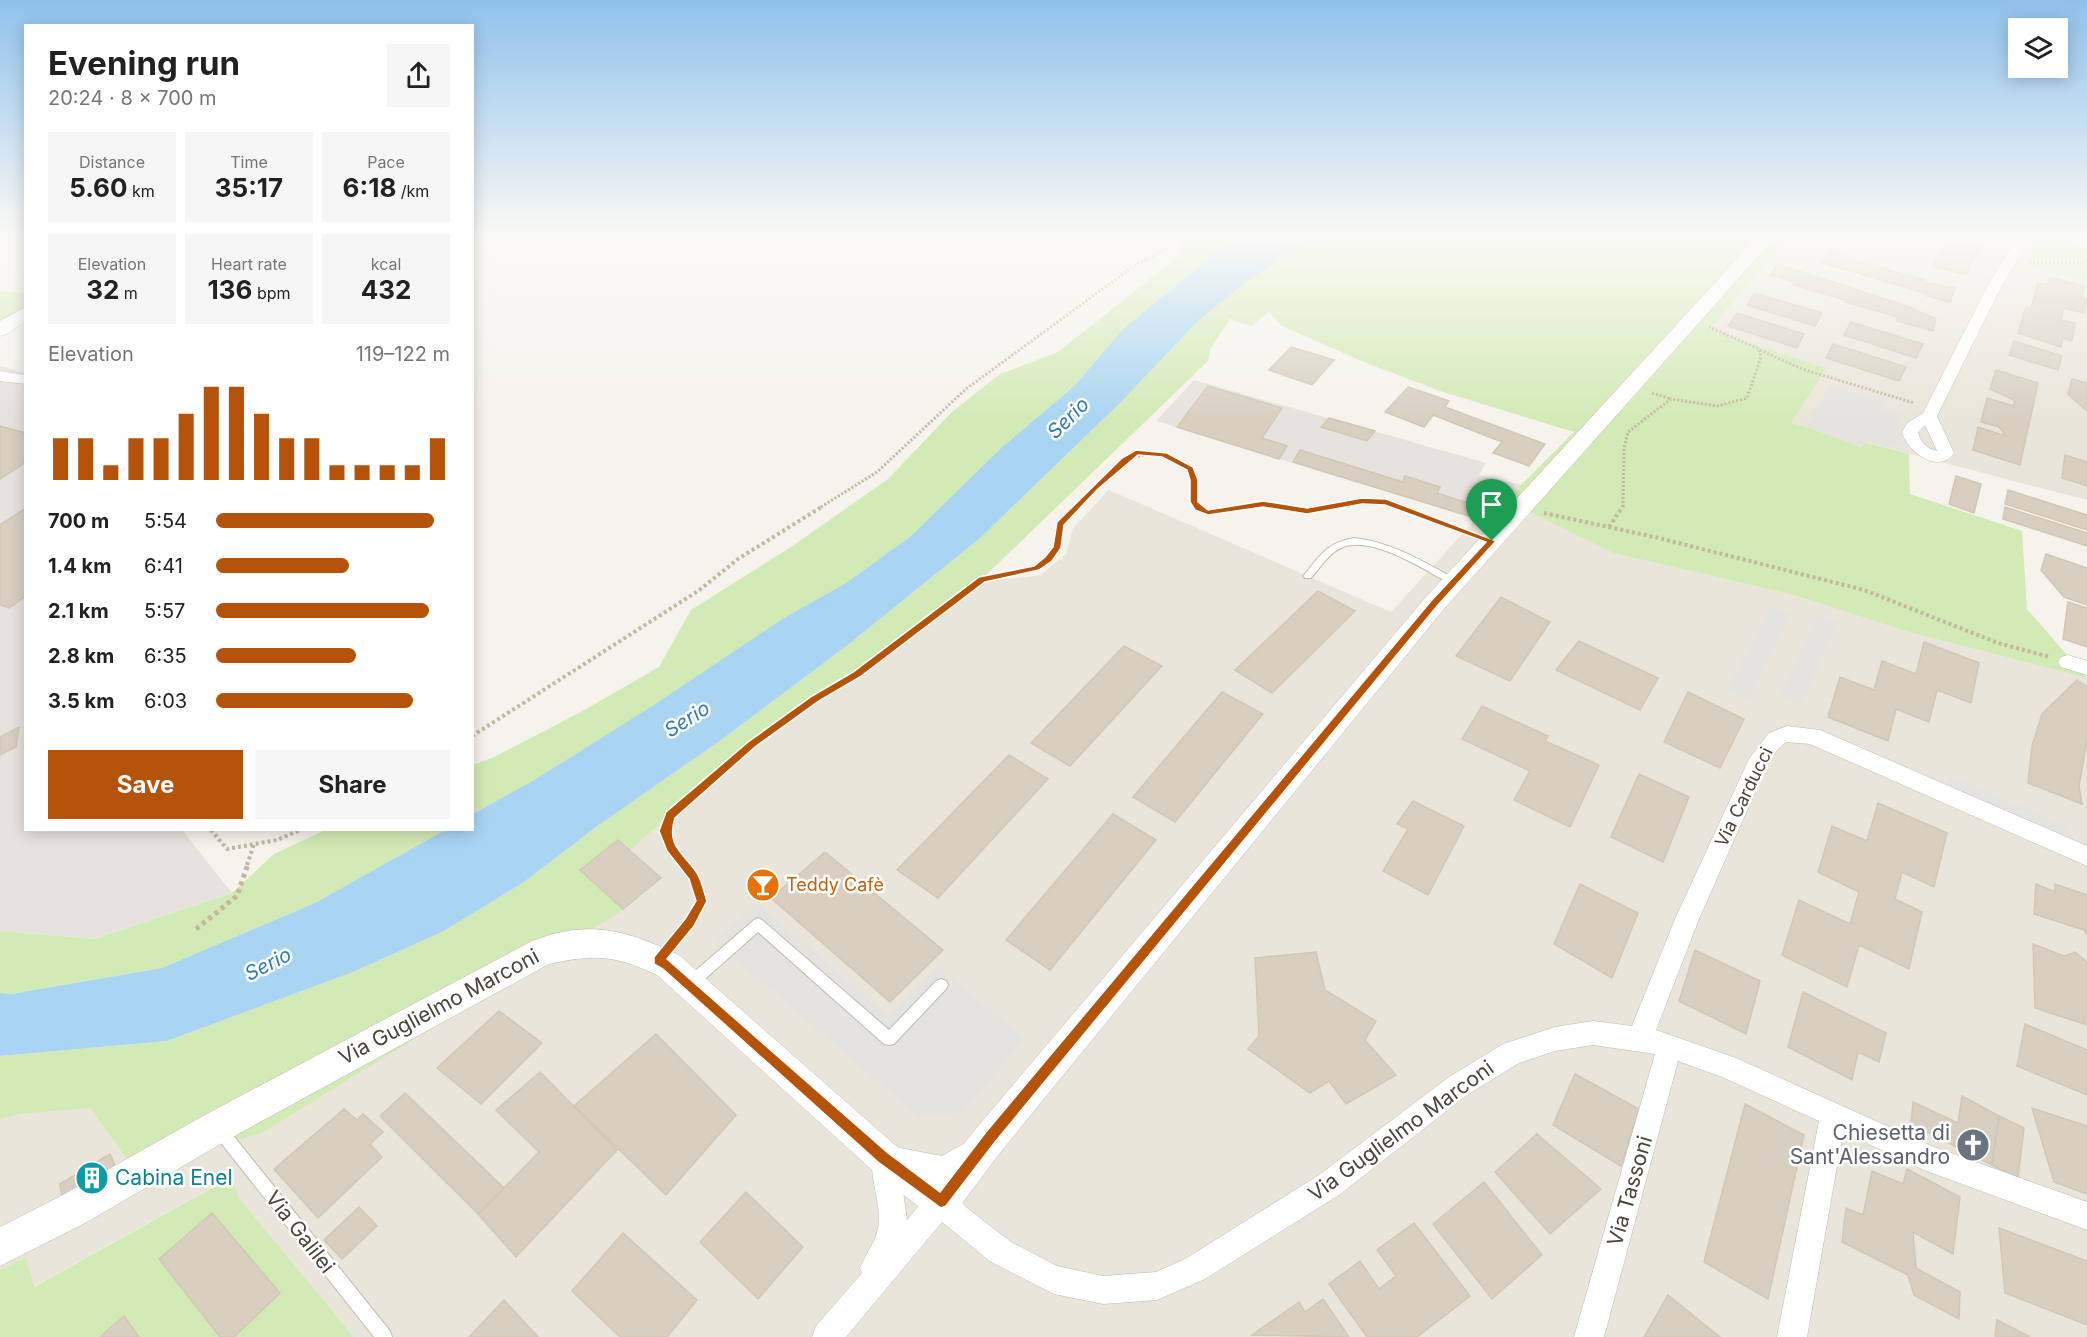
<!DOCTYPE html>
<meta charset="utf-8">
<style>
:root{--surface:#fff;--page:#f6f6f6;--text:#222;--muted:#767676;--accent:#b45309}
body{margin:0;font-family:Inter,sans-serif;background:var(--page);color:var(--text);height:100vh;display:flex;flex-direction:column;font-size:22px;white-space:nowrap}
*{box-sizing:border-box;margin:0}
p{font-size:20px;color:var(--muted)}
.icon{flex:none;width:33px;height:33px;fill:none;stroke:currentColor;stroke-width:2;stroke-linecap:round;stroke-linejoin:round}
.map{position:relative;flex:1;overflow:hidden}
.drawer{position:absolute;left:24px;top:24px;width:450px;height:807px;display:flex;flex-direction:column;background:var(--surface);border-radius:0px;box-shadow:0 3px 15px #0003}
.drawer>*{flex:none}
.tools{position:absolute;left:2008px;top:18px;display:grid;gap:12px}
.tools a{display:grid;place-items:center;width:60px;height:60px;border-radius:0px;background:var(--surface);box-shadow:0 3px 15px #0003;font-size:30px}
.pin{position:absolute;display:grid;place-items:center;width:51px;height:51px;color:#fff;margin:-62px -26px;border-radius:50% 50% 50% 0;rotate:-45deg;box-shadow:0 0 6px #0007}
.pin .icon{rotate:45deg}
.round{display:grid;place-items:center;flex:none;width:63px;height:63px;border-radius:0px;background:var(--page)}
.overview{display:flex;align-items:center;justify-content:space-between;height:102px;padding:0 24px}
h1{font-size:33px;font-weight:700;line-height:45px}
.metrics{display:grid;grid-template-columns:repeat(3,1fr);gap:9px;height:102px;padding:6px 24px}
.metrics div{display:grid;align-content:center;border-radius:0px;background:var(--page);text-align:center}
.metrics b{font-size:26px;font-weight:700}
.metrics small{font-size:16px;font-weight:400}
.metrics p{font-size:16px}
.chart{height:168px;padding:12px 24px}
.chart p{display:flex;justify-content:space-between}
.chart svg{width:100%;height:108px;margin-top:6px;stroke:var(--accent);stroke-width:6}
.button{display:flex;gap:12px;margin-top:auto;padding:12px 24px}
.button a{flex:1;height:69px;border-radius:0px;background:var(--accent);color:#fff;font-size:24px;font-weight:700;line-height:69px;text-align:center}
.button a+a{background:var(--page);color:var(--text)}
ul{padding:0 24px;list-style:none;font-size:20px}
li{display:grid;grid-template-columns:96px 72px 1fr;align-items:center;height:45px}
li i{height:15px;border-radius:8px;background:var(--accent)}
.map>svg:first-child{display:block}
.residential{fill:#eae5da}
.industrial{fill:#e6e2dd}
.green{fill:#d2eab5}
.parking{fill:#e5e3e0}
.water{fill:#a9d4f2}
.building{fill:#d8cfc1;stroke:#d3c7b4;stroke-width:1.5}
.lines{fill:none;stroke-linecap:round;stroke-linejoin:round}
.service-casing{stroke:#c2bbae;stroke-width:2}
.minor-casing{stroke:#c2bbae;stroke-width:1}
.tertiary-casing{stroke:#c2bbae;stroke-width:1}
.path-far2{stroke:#c4b79f;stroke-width:3;stroke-dasharray:2 2;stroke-linecap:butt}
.path-far1{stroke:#c4b79f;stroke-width:4;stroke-dasharray:3 3;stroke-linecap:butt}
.path{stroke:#c4b79f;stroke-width:5;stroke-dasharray:4 4;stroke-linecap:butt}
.service{fill:#fff;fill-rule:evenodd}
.minor{fill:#fff;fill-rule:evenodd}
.tertiary{fill:#fff;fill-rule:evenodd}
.route{fill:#b45309;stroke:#fff;stroke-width:1.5;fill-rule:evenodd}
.labels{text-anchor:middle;stroke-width:5;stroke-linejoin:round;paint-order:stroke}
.street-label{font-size:18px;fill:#4b4439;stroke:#fff}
.food-label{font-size:18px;fill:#c56008;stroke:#fff;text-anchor:start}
.water-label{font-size:20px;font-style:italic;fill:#2e7ab2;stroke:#fff}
.near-street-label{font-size:21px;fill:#4b4439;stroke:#fff}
.near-worship-label{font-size:21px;fill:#5b616d;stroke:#fff;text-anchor:end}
.near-culture-label{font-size:21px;fill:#0d838f;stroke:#fff;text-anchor:start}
</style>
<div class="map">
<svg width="2087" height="1337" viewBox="0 0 2087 1337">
<rect width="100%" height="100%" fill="#f6f3ec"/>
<g class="residential">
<path d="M1791,235H2087V500L1791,423L1827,368L1708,330Z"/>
<path d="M1109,490L1391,612L1476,519L1509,502L1613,553L1794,595L1905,631L2087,678V1337H354L239,1198L230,1177L33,1287L26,1257L0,1270V1119L21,1114L90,1107L134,1169L262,1133L641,896L661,878L629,850L751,744L816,698L857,674L982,579H1009L1041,575L1066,554L1073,528Z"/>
</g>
<g class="industrial">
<path d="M0,366L25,373L26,830H182L232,893L95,939L0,931Z"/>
<path d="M1194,380L1486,463L1479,475L1521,485L1509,502L1476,519L1156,421Z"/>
</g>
<g class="green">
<path d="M1190,235H1238L1123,329L1074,386L1000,449L911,536L846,583L782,619L652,706L539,777L473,814V765L494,757L579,713L659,667L691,610L791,547L888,479L952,412L1000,374L1058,352L1179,256L1181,239Z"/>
<path d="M1321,235H1791L1709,330L1827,368L1791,423L1909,454L1910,494L2022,531L2027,609L2087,678L1905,631L1794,595L1613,553L1509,502L1521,485L1574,432L1443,392L1366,363L1282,326L1269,312L1251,326L1230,319L1211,348L1208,361L982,579L857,674L816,698L751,744L630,850L661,878L623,910L262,1133L134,1169L90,1108L21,1114L0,1119V1056L167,1041L353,972L444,931L524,882L596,827L721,740L849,644L980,538L1122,401L1200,319L1253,277Z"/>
<path d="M2042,235H2054L2087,249V281L2026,265Z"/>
<path d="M0,291L26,293L25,306L0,324Z"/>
<path d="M325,830H445L315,903L162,968L11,994L0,993V931L95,939L232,893L274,854Z"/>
<path d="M231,1177L239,1198L354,1337H0V1270L26,1257L34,1287Z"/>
</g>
<g class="parking">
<path d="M1831,384L1884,401L1881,409L1903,416L1896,435L1906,447L1884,446L1866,441L1862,448L1806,427Z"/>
<path d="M1771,606L1791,614L1748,700L1727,690Z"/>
<path d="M1819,615L1838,623L1801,705L1780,696Z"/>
<path d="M1950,776L2070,827L2068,841L1944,789Z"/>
<path d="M757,903L889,1017L938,967L1025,1039L963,1112L919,1117L715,942Z"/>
</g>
<path class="water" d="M1238,235H1321L1253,277L1200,319L1122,401L980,538L849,644L721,740L596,827L524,882L444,931L353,972L167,1041L0,1056V993L11,994L162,968L315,903L445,830H472L473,814L539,777L652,706L782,619L846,583L911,536L1000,449L1074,386L1123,329Z"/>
<g class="building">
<path d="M1950,235L1981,244L1966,275L1933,266Z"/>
<path d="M1829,251L1858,262L1887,268L1886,270L1925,280L1924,282L1955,288L1950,302L1927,296L1928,294L1823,263Z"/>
<path d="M1778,264L1909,307L1936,319L1933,331L1897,321L1898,317L1845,302V300L1793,285L1794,282L1770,275Z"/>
<path d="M2050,277L2084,286L2082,298L2087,299L2084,313L2064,308L2061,320L2075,323L2072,341L2063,338L2061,347L2018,333L2026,307L2031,309L2038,283L2047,285Z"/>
<path d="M1755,293L1822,313L1815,326L1747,305Z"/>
<path d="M1737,313L1804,334L1797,348L1728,326Z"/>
<path d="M1851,322L1923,344L1916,358L1844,335Z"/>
<path d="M2014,341L2062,356L2058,370L2009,355Z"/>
<path d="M1833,344L1906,367L1899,381L1826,358Z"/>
<path d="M1291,347L1334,360L1312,385L1269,370Z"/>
<path d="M1996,370L2038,383L2020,465L1973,450L1978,427L2006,436L1999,427L1981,422L1987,398L2014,406V400L1990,389Z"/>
<path d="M2072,379L2087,383V411L2068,394Z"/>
<path d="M1208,386L1282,408L1262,438L1287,446L1279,459L1177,427Z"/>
<path d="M1408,387L1449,401L1445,407L1545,444L1529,466L1493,453L1502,442L1433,415L1424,427L1385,412Z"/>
<path d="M1329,418L1375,431L1367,441L1321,427Z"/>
<path d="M0,426L26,433V462L0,479Z"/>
<path d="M1300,450L1403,482L1405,476L1440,487L1437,493L1477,506L1472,517L1293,462Z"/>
<path d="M2065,455L2087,462V486L2062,478Z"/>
<path d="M1956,476L1981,484L1974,513L1949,504Z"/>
<path d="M2008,490L2087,515V530L2005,504Z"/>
<path d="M2005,507L2087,533V546L2003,519Z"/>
<path d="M26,508V596L9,608L0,605V525Z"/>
<path d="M2046,554L2087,568V605L2064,597L2041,570Z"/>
<path d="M1318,591L1355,611L1272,693L1235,670Z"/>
<path d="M1501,597L1550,622L1510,681L1456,656Z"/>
<path d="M2068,602L2087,608V647L2063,639Z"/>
<path d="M1579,641L1658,678L1640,710L1556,670Z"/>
<path d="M1924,642L1979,663L1971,703L1937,690L1929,722L1896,709L1888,741L1828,717L1840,677L1874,690L1882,661L1916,674Z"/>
<path d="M1124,646L1162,666L1070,766L1031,743Z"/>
<path d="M2077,680L2087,687V740L2079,786L2082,804L2028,783L2032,746L2042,714Z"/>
<path d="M1222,692L1263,714L1175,822L1133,797Z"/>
<path d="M1688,692L1744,719L1720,768L1664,742Z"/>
<path d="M1482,706L1548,736L1545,741L1599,765L1570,827L1514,800L1530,771L1462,739Z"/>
<path d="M19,727L16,747L0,755V737Z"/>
<path d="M1009,755L1048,779L938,898L897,870Z"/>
<path d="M1639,774L1689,797L1663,862L1611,837Z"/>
<path d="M1413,801L1464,826L1428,895L1383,871L1408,829L1397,824Z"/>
<path d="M1878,803L1947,833L1934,887L1902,872L1895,899L1922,912L1909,969L1859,945L1847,987L1782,955L1799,900L1850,924L1859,892L1818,872L1832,826L1867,841Z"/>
<path d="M1113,814L1156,840L1050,970L1006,940Z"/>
<path d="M618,840L661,878L623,909L580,870Z"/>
<path d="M825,852L943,950L890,1002L771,898Z"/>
<path d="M1580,884L1638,913L1612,978L1554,944Z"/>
<path d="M2036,884L2055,892V884L2087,895V935L2084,930L2034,914Z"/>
<path d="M2033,944L2064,956L2075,952L2087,962V1025L2035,1008Z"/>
<path d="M1695,950L1760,981L1746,1034L1679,1001Z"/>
<path d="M1316,952L1325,990L1376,1021L1365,1040L1396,1075L1346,1104L1329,1081L1310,1093L1248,1049L1259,1036L1255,958Z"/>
<path d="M1803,992L1886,1033L1879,1062L1858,1052L1852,1080L1788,1047Z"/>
<path d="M499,1011L542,1043L481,1104L437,1068Z"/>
<path d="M2025,1024L2087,1050V1095L2017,1066Z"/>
<path d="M656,1034L736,1115L666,1195L574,1106Z"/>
<path d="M540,1072L617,1150L516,1257L478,1214L539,1152L496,1110Z"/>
<path d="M1575,1074L1639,1109L1621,1166L1553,1125Z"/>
<path d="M405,1093L504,1188L478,1214L380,1116Z"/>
<path d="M1962,1096L1999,1116L1992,1165L1911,1124L1913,1102L1958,1123Z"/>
<path d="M1745,1104L1804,1135L1768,1299L1704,1262Z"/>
<path d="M2032,1108L2087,1126V1194L2054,1182Z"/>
<path d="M344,1109L357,1120L363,1114L383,1132L370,1144L382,1157L318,1218L274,1169Z"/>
<path d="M1999,1116L2024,1128L2018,1178L1992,1165Z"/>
<path d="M1537,1134L1601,1189L1550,1234L1495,1172Z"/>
<path d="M110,1154L119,1175L63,1204L60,1184Z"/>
<path d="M1907,1169L1960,1197L1953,1254L1913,1232L1916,1268L1960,1292L1959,1319L1914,1295L1908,1275L1842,1242L1846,1208L1863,1215L1872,1171L1903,1184Z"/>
<path d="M1484,1182L1542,1255L1492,1299L1433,1224Z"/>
<path d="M746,1192L803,1247L758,1299L700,1242Z"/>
<path d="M359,1207L377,1226L342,1259L324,1240Z"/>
<path d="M212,1213L280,1293L234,1337H220L159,1259Z"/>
<path d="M1414,1223L1470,1296L1417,1337H1367L1329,1284L1360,1261L1379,1289L1396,1276L1377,1250Z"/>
<path d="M1999,1228L2087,1261V1325L2005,1293Z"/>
<path d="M623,1233L697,1300L667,1337H620L572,1291Z"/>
<path d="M1668,1295L1720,1337H1644Z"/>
<path d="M1323,1299L1349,1337L1252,1335L1299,1302L1305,1312Z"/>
<path d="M504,1300L538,1337H469Z"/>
<path d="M124,1316L139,1337H100Z"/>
<path d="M1997,1320L2030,1337H1995Z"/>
</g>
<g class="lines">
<defs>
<g id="service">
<path d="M1354,538C1392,542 1424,562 1457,580L1459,582L1457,584H1451C1424,570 1371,534 1341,548C1328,554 1320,568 1311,578H1305L1303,576L1305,574C1321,554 1327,543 1354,538Z"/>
<path d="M758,918L762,920L889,1030L936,981L941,979L946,981L948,985L946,989L894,1044L889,1045L884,1044L758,932L697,986L692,988L687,986L685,982L687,978L754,920Z"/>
<path d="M219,1122L224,1124L390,1331L392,1337H374L214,1134L212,1129L214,1124Z"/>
</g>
<g id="minor">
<path d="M2019,235H2032L2001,287L1937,416L1954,453C1939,475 1907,452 1902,432L1907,423L1923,413L1987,287ZM1925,425L1937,451C1926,448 1920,442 1918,432Z"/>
<path d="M2059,235H2076L2087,240V249Z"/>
<path d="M0,371L26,375V384L0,381Z"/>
<path d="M2068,655L2087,661V675L2061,667L2058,662L2061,657Z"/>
<path d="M1787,726L1820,730L2087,846V866L1810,744L1786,742L1778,749L1768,763L1699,919L1656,1030L1736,1058L1929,1145L2087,1202V1230L1924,1170L1843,1132L1807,1337H1777L1819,1121L1722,1077L1678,1061L1604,1337H1574L1655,1054L1593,1045L1555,1051L1519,1063L1467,1095L1339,1195L1205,1279L1157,1300L1103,1304L1054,1294L991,1262L942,1222L846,1337H812L816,1326L862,1273L860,1268C867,1251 878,1240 879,1221C880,1199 867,1169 874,1151L884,1147L893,1151L900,1148L942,1156L965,1143L975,1146L978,1156L975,1166L945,1184L901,1176L907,1220L931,1191L941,1187L951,1191L967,1208L1011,1242L1057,1266L1103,1276L1156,1272L1185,1259L1319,1175L1449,1077L1503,1044L1555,1027L1593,1021L1632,1026L1675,919L1749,759L1769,733Z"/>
</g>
<g id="tertiary">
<path d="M1759,235H1777L1444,609L1003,1149L954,1214L941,1219L928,1214L871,1169L657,975C615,955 594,954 549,964L229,1139L87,1222L0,1266V1227L61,1196L205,1115L532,941C589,919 626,930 679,955L895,1145L938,1176L979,1125L1426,597Z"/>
<path d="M26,307V321L7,334L0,336V321Z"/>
</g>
</defs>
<use href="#service" class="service-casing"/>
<use href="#minor" class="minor-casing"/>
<use href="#tertiary" class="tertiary-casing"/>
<g class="path-far2">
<path d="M2029,263H2082L2086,259"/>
<path d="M1760,350L1802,369L1914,403"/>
<path d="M1652,393L1671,399"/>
<path d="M821,507L877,472L966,389L1134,266L1166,249L1171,235"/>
<path d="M1077,507C1113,472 1137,432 1190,469C1194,481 1191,496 1197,507"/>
<path d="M1244,507L1263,504L1282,507"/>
<path d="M1329,507C1353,503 1375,498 1400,507"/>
<path d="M1623,507L1624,448L1628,432L1671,399L1718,406L1747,398L1761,357L1759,349L1709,327"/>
</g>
<g class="path-far1">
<path d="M1196,506L1207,513L1253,506"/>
<path d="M1273,506L1307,511L1337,506"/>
<path d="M1396,506L1469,533"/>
<path d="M1544,513L1659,538L1864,590L1998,643L2050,657"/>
<path d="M1609,527L1623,506"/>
<path d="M472,736L698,591L738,559L823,506"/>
<path d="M211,830L227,849L277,840L300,830"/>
<path d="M247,865L254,844"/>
<path d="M685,865C671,848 664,838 670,815L751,744L816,698L857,674L982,579L1036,568L1049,559L1057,548L1060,524L1079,506"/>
</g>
<g class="path">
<path d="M196,929L237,896L248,864"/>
<path d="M674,941L690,922L701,901L694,878L684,864"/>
</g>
<use href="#service" class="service"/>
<use href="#minor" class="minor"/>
<use href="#tertiary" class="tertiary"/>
</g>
<linearGradient id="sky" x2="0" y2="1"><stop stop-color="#8fc1ec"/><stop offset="0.56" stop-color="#fbfaf6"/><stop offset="1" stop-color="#fbfaf6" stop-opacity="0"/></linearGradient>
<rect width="2087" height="422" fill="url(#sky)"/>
<path class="route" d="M1136,450L1167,453L1193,467L1198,480V502L1208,510L1263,501L1307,508L1362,498L1386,499L1496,541L1438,605L995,1142L946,1206L941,1208L878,1162L663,969L654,964V957L685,919L696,901L689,879L667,851L659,831L666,812L748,742L812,696L853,672L979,577L1034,566L1045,557L1053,547L1057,522L1122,458ZM1138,455L1162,457L1187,470L1190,480V502L1195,510L1208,515L1263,507L1307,514L1362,504L1385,505L1486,542L1431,601L986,1132L940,1192L888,1153L667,959L694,926L707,901C704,892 702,881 697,873C683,852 666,846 675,818L755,747L819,701L860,677L985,582L1039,570L1052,561L1061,548L1064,525L1098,489Z"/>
<defs>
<symbol id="bar-disc" viewBox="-11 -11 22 22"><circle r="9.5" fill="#e8710a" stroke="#fff"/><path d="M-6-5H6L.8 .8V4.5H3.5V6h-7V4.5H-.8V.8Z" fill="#fff"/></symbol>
<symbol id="church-disc" viewBox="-11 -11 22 22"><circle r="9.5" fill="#6b7280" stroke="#fff"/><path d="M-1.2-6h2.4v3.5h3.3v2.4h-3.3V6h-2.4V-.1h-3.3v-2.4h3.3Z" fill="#fff"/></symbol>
<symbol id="building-disc" viewBox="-11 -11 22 22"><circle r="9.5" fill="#0f9aa8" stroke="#fff"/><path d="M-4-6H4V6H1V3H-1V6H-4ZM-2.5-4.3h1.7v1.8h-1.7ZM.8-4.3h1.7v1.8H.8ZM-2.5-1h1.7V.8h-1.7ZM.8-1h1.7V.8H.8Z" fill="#fff"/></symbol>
</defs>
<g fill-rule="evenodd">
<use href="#bar-disc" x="744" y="866" width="38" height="38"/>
<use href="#church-disc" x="1954" y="1126" width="38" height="38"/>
<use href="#building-disc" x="73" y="1159" width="38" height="38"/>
</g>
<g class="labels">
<g class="street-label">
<text transform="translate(1744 797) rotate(-64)" y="6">Via Carducci</text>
</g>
<g class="food-label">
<text x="786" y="891">Teddy Cafè</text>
</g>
<g class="water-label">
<text transform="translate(1068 418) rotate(-44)" y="7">Serio</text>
<text transform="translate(687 719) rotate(-32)" y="7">Serio</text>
<text transform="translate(268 964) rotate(-27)" y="7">Serio</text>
</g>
<g class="near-street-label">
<text transform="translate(439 1007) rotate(-28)" y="7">Via Guglielmo Marconi</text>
<text transform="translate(1401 1131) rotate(-36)" y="7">Via Guglielmo Marconi</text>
<text transform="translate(1630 1191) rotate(-74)" y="7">Via Tassoni</text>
<text transform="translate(300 1232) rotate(52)" y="7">Via Galilei</text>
</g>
<g class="near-worship-label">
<text x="1950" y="1140">Chiesetta di<tspan x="1950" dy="24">Sant'Alessandro</tspan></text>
</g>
<g class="near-culture-label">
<text x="115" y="1185">Cabina Enel</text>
</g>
</g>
</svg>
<div class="tools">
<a><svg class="icon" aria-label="layers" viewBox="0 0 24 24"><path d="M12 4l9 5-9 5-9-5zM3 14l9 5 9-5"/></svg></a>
</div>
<div class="pin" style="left:1492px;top:541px;background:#1e9e55"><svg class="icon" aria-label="arrive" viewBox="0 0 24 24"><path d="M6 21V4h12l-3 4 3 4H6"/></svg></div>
<section class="drawer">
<div class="overview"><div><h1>Evening run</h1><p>20:24 · 8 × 700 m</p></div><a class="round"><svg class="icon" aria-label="share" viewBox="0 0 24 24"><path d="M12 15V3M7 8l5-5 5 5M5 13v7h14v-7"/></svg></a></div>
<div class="metrics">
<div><p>Distance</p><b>5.60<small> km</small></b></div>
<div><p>Time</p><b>35:17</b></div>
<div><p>Pace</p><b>6:18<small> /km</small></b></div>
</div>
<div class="metrics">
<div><p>Elevation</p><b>32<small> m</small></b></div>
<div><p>Heart rate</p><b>136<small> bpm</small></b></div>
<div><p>kcal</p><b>432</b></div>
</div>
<div class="chart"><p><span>Elevation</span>119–122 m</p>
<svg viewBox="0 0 160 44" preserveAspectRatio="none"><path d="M5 44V27M15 44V27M25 44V38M35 44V27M45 44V27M55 44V17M65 44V6M75 44V6M85 44V17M95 44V27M105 44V27M115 44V38M125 44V38M135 44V38M145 44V38M155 44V27"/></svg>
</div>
<ul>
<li><b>700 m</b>5:54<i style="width:93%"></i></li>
<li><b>1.4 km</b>6:41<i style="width:57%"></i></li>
<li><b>2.1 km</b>5:57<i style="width:91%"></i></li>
<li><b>2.8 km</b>6:35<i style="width:60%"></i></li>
<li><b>3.5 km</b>6:03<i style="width:84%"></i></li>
</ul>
<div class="button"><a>Save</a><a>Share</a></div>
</section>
</div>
